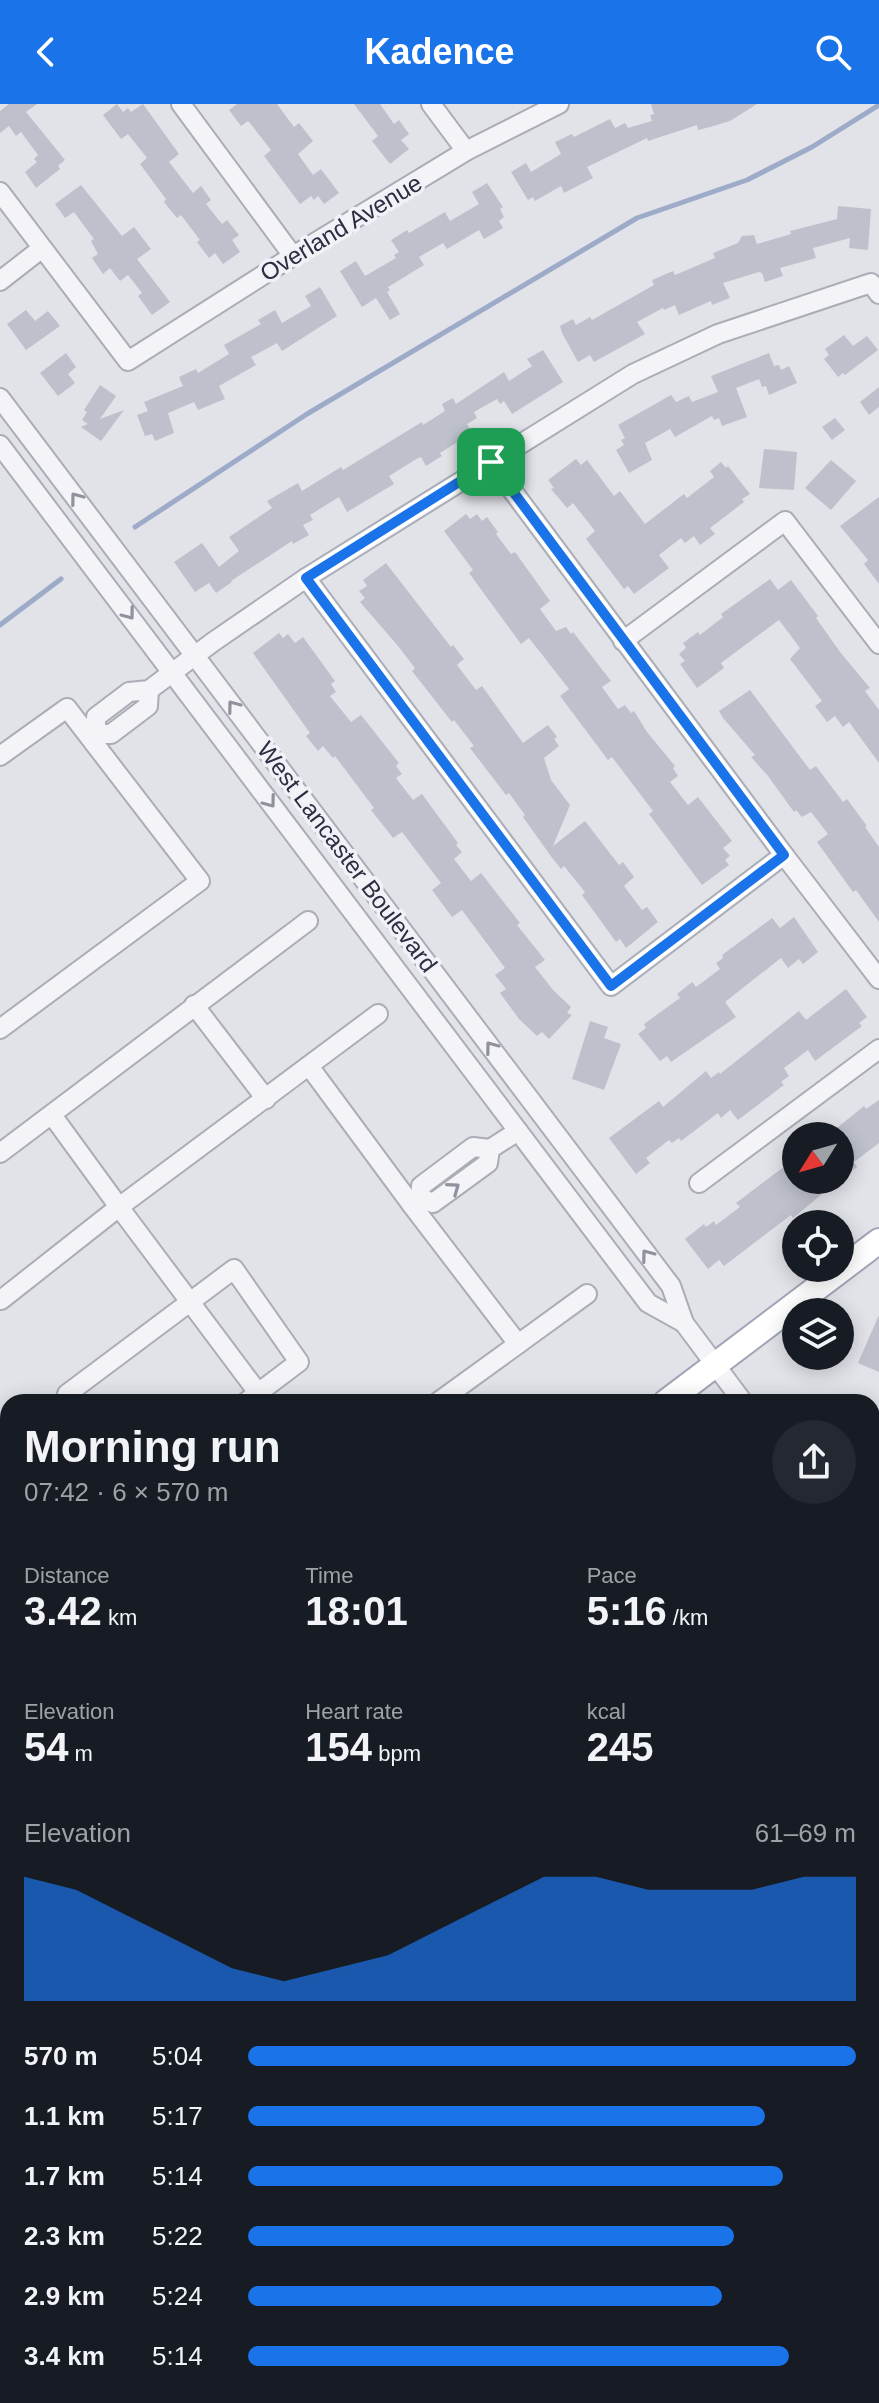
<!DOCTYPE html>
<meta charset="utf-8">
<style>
:root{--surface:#171b24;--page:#242831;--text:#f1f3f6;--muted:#9ea1a6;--accent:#1a73e8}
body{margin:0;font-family:Helvetica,sans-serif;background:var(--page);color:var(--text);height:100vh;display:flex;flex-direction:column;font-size:30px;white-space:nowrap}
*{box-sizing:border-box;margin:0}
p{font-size:26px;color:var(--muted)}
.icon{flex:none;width:44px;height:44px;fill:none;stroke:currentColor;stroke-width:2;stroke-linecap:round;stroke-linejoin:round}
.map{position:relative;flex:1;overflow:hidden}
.panel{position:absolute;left:0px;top:1290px;width:880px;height:1010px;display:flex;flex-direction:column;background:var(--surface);border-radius:24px 24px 0 0;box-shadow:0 4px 20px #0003}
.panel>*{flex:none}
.needle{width:52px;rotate:233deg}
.fabs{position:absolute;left:782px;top:1018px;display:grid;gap:16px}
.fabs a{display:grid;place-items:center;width:72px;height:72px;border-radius:50%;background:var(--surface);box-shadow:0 4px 20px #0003;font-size:40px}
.pin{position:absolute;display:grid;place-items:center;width:68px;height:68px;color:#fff;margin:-34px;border-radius:16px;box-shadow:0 4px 12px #0006}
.round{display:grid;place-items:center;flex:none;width:84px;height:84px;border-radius:42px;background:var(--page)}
.summary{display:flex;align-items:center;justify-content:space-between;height:136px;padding:0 24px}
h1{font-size:44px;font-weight:800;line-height:60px}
.stats{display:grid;grid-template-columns:repeat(3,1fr);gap:12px;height:136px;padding:8px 24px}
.stats div{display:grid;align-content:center}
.stats b{font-size:40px;font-weight:800}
.stats small{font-size:22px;font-weight:400}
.stats p{font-size:22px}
.chart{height:224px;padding:16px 24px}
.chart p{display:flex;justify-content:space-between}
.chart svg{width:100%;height:144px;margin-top:8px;fill:var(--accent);opacity:.7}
ul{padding:0 24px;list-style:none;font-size:26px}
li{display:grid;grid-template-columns:128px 96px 1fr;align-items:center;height:60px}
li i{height:20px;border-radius:10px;background:var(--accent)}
header{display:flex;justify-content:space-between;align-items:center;height:104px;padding:0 24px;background:var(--accent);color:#fff;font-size:36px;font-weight:800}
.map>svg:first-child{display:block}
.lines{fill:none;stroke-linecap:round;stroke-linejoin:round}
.stream{stroke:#9daac8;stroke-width:5}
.building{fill:#bec1cc}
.minor-casing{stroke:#aaadb6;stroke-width:22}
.major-casing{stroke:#a1a5b5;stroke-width:28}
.minor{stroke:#f4f4f8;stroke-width:18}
.major{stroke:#fff;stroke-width:24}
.oneway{stroke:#8f919c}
.route-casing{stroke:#fff;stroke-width:16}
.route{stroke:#1a73e8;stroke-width:10}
.labels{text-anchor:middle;stroke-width:7;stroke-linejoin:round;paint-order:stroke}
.street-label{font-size:24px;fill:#2a2e40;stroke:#f0f2f7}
</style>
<header><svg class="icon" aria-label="back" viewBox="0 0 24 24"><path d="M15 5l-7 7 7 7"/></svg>Kadence<svg class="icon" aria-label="search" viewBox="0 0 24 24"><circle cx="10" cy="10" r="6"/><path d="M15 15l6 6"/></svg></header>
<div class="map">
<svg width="879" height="2299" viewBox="0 0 879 2299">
<rect width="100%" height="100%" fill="#e1e3e9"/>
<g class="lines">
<g class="stream">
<path d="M135,423L307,310L637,114L747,76L812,43L879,1"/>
<path d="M0,521L61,475"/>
</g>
</g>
<g class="building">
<path d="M9,0H37L26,8L65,56L58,62L60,65L36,84L25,68L37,58L34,55L38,51L21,28L16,32L9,22L0,29V7Z"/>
<path d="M117,0L123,8L128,4L131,8L143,0L179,50L169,58L193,89L201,82L211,96L206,100L222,120L227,116L239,131L232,136L240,148L223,160L215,149L209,154L197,138L200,136L181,111L177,114L164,98L166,95L140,60L147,54L128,30L121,35L103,11Z"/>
<path d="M237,0H277L294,23L299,19L313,37L298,50L313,71L321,65L339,89L324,100L318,92L314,96L311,92L300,100L264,52L271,46L250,19L248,17L241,22L229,6Z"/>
<path d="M354,0H380L394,20L399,16L409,30L401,36L409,45L390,60L372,37L378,32Z"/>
<path d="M651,0H757L730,17L710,23L698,26L697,21L648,37L647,34L587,63L593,74L564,89L561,82L535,97L533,93L528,96L511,68L526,59L531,68L561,50L555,38L572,30L574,33L610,15L615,24L625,19L628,24L652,17L650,11L654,10Z"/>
<path d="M487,79L503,103L500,105L504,113L499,117L503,124L484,135L479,126L447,145L443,139L419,153L424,161L388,183L390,186L387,188L400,210L390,216L376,194L362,203L340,167L356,157L365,172L396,154L394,151L399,148L391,136L407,126L409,129L445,108L450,117L479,100L472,88Z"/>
<path d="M81,81L122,132L134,123L151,145L137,155L170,198L152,211L138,192L142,189L128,171L120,177L110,164L103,170L92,154L98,150L91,137L94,135L74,108L65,114L55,100Z"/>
<path d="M838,102L871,105L868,146L849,144L850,134L813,144L816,154L780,164L783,172L765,178L762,169L759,168L723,179L730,194L712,201L711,197L679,211L675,201L664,206L663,204L637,218L645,230L594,258L590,251L578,258L562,229L560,222L573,215L576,221L590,213L592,216L654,181L652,176L673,167L675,171L715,154L713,149L738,139L742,132L754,131L757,140L791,130L790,127L837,115Z"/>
<path d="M320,183L337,212L282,247L277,239L251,253L256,261L219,282L225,295L198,306L194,298L168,309L174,329L155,337L152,330L145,332L137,311L148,307L144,298L183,282L179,273L196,265L198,269L229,250L224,241L261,220L258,216L275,206L282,219L311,202L305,192Z"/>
<path d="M26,206L35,217L48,207L60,222L26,246L7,220Z"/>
<path d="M844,231L853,242L867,232L878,246L845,271L843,269L838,273L824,255L829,251L825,245Z"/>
<path d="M543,246L563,278L512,310L504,297L500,300L497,295L474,308L477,314L467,320L472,329L440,349L442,352L426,362L421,353L418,354L389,372L394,380L347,408L339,393L310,411L313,416L303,421L309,431L293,440L292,437L231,477L232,478L216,489L209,479L195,488L174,458L202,439L219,463L239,447L229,433L272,404L267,397L298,379L302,387L341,363L343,366L422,318L423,321L445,307L442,300L453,294L456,300L504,268L509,277L532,262L527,255Z"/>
<path d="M66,249L76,263L68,270L75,279L58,292L40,269Z"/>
<path d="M769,249L774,262L779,261L781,266L789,262L797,279L769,291L766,282L762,283L759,275L736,284L747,313L722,322L719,314L714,316L712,312L675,333L670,325L645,339L652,356L629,369L616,346L624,341L621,336L625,334L618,321L671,291L676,298L689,292L692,298L718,288L711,272Z"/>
<path d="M100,281L116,292L100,315L124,306L101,337L81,323L88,320L82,316L87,308L84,306Z"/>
<path d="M879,283V303L869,311L860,298Z"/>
<path d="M835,314L845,326L832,336L822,323Z"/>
<path d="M764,345L797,348L794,386L759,384Z"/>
<path d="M576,355L581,361L587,356L614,392L620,387L645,420L684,390L687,394L714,373L710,367L721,358L726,364L728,362L750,390L742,395L744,398L710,424L715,430L700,441L694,432L685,439L681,434L659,451L669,464L634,490L628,482L624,485L586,435L595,427L573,399L567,404L551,385L554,384L548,376Z"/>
<path d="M831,356L856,377L831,406L805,384Z"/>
<path d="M879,393V480L864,460L868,456L840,422Z"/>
<path d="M466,410L470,415L477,410L482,417L487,413L498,428L496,430L511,450L515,448L550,497L540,505L556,527L566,523L571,530L573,528L611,577L602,583L618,605L625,601L631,609L634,607L647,628L675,662L673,664L678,672L670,678L688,701L698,693L732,737L723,744L730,752L725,756L729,761L702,781L649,710L653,707L612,653L608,656L560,592L569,585L529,534L521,540L469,469L473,466L444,427Z"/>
<path d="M386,459L451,543L453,541L464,555L457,561L476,586L482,582L523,639L548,621L557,633L554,635L559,642L544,654L551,676L570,701L553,742L585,717L619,761L623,758L634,773L624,782L642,806L647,803L658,818L626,844L620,835L616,838L582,791L585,788L564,762L561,765L550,751L523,713L525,711L509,689L506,691L470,644L474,642L454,616L452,618L412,567L415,564L398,542L360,498L365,494L359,487L367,482L363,476Z"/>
<path d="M770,475L778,486L791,476L818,512L816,514L840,548L870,584L865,587L879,606V659L849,618L843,623L835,612L827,618L815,602L822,597L790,555L800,544L779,516L721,559L724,564L697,584L680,560L685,557L679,550L686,544L683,539L698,528L700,531L723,513L721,510Z"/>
<path d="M279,529L283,534L288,530L295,539L303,533L335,577L331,580L336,588L330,592L351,618L361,611L399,659L396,662L402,670L396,674L413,696L422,690L458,739L456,741L462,748L454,755L471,777L481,769L520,819L517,821L545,856L535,863L553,886L571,903L567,909L572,911L549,935L542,928L537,932L519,915L500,889L506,885L495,871L505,864L462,806L452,813L432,786L441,779L402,728L393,734L371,706L374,704L335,652L333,654L323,642L318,647L306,632L310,629L253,549Z"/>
<path d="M750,586L810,666L816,662L843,698L847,695L867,722L865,723L879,743V818L856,786L853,788L817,738L828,730L811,708L802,713L796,706L794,708L768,672L751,653L755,651L723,614L719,607Z"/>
<path d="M794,813L818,848L803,860L799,855L788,864L781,854L725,898L736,913L671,958L667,952L660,957L638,930L646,924L644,920L680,894L677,890L692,878L696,883L720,865L716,859L723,854L722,851L772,814L780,824Z"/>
<path d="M846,885L867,913L859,919L862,922L815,957L808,946L784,964L789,972L781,978L784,981L738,1016L730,1006L721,1014L718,1009L681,1037L679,1034L672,1039L669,1036L646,1054L650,1059L636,1070L609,1034L659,997L663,1003L706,967L711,974L719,968L720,970L799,907L806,916Z"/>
<path d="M590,917L608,923L604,934L621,940L604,986L572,975Z"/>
<path d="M879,996V1039L854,1058L857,1063L840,1076V1032H827L864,1002L866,1005Z"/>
<path d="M796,1058V1076H839L793,1114L791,1111L724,1162L719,1156L708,1165L685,1135L704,1120L706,1123L714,1117L716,1121L740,1103L736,1099L785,1062L787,1065Z"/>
<path d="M879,1211V1268L858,1259Z"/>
</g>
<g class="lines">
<defs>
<g id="minor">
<path d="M181,0L293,152"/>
<path d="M431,0L466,47"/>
<path d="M0,88L128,257L293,152L466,47L559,0"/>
<path d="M0,177L41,145"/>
<path d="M0,294L671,1182L684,1219L743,1298"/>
<path d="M0,341L648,1199L684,1219"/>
<path d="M491,358L784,751L879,875"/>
<path d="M306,474L611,882L784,751"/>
<path d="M623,537L785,417L879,540"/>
<path d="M149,586L148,602L111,630H96V613L129,588L149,586L213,538L306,474L633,270L718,230L871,179L879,190"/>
<path d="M0,652L67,604L200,777L0,925"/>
<path d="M194,901L266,995"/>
<path d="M309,962L411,1100L420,1094"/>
<path d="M490,1045L488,1059L433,1099L420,1094L421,1082L473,1043L490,1045L518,1027"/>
<path d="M0,1049L308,817"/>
<path d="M699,1079L879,945"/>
<path d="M411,1100L518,1240"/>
<path d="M1,1196L119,1103L52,1011"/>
<path d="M67,1290L234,1165L299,1258L246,1298"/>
<path d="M265,1298L119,1103L378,910"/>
<path d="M438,1298L587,1190"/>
<path d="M872,1469L879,1478"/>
<path d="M872,1715L879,1724"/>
<path d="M872,1972L879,1966"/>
<path d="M0,1994L8,1988"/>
<path d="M0,2010L8,2021"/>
<path d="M214,2292L219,2299"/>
<path d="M467,2292L472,2299"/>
</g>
<g id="major">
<path d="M666,1298L879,1137"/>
<path d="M0,1797L8,1791"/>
</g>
</defs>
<use href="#minor" class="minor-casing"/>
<use href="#major" class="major-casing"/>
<use href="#minor" class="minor"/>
<use href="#major" class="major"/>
</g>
<defs><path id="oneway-chevron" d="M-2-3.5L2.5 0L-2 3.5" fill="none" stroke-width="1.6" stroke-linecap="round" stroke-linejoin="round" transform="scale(2)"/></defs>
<g class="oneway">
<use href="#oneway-chevron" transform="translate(76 394) rotate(-127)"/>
<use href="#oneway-chevron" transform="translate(129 510) rotate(53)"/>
<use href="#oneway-chevron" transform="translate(233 602) rotate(-127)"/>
<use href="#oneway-chevron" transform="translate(270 698) rotate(53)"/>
<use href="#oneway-chevron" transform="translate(491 943) rotate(-127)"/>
<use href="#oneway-chevron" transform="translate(454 1084) rotate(-36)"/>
<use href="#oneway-chevron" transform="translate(647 1151) rotate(-127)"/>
</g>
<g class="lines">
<defs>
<path id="route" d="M491,358L784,751L611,882L306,474Z"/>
</defs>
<use href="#route" class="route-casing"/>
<use href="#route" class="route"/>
</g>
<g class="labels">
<g class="street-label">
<text transform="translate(341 124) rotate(-31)" y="8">Overland Avenue</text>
<text transform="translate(347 753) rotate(53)" y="8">West Lancaster Boulevard</text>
</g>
</g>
</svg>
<div class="fabs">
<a><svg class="needle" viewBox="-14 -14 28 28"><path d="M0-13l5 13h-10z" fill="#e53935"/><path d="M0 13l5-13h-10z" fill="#9ea1a6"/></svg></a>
<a><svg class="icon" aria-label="locate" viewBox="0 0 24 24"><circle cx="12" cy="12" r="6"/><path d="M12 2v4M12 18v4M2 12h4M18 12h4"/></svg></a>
<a><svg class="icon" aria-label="layers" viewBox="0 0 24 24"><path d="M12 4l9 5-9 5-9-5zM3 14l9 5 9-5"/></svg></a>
</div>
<div class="pin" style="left:491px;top:358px;background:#1e9e55"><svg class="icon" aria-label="arrive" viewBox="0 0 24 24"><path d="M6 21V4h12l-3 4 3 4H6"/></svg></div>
<section class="panel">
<div class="summary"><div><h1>Morning run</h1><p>07:42 · 6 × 570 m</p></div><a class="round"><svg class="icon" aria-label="share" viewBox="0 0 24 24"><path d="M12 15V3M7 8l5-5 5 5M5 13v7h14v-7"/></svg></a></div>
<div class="stats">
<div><p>Distance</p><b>3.42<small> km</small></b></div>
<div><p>Time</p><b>18:01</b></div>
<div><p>Pace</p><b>5:16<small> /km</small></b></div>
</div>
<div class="stats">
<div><p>Elevation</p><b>54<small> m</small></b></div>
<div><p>Heart rate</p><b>154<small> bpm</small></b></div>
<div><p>kcal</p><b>245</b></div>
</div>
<div class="chart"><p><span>Elevation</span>61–69 m</p>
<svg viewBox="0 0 160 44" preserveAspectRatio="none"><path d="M0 44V6L10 10L20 18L30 26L40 34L50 38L60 34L70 30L80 22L90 14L100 6L110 6L120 10L130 10L140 10L150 6L160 6V44z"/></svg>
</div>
<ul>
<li><b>570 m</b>5:04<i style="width:100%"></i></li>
<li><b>1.1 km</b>5:17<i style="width:85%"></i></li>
<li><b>1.7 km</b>5:14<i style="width:88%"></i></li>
<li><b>2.3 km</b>5:22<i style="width:80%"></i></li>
<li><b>2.9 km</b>5:24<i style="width:78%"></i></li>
<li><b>3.4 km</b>5:14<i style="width:89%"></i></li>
</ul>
</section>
</div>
